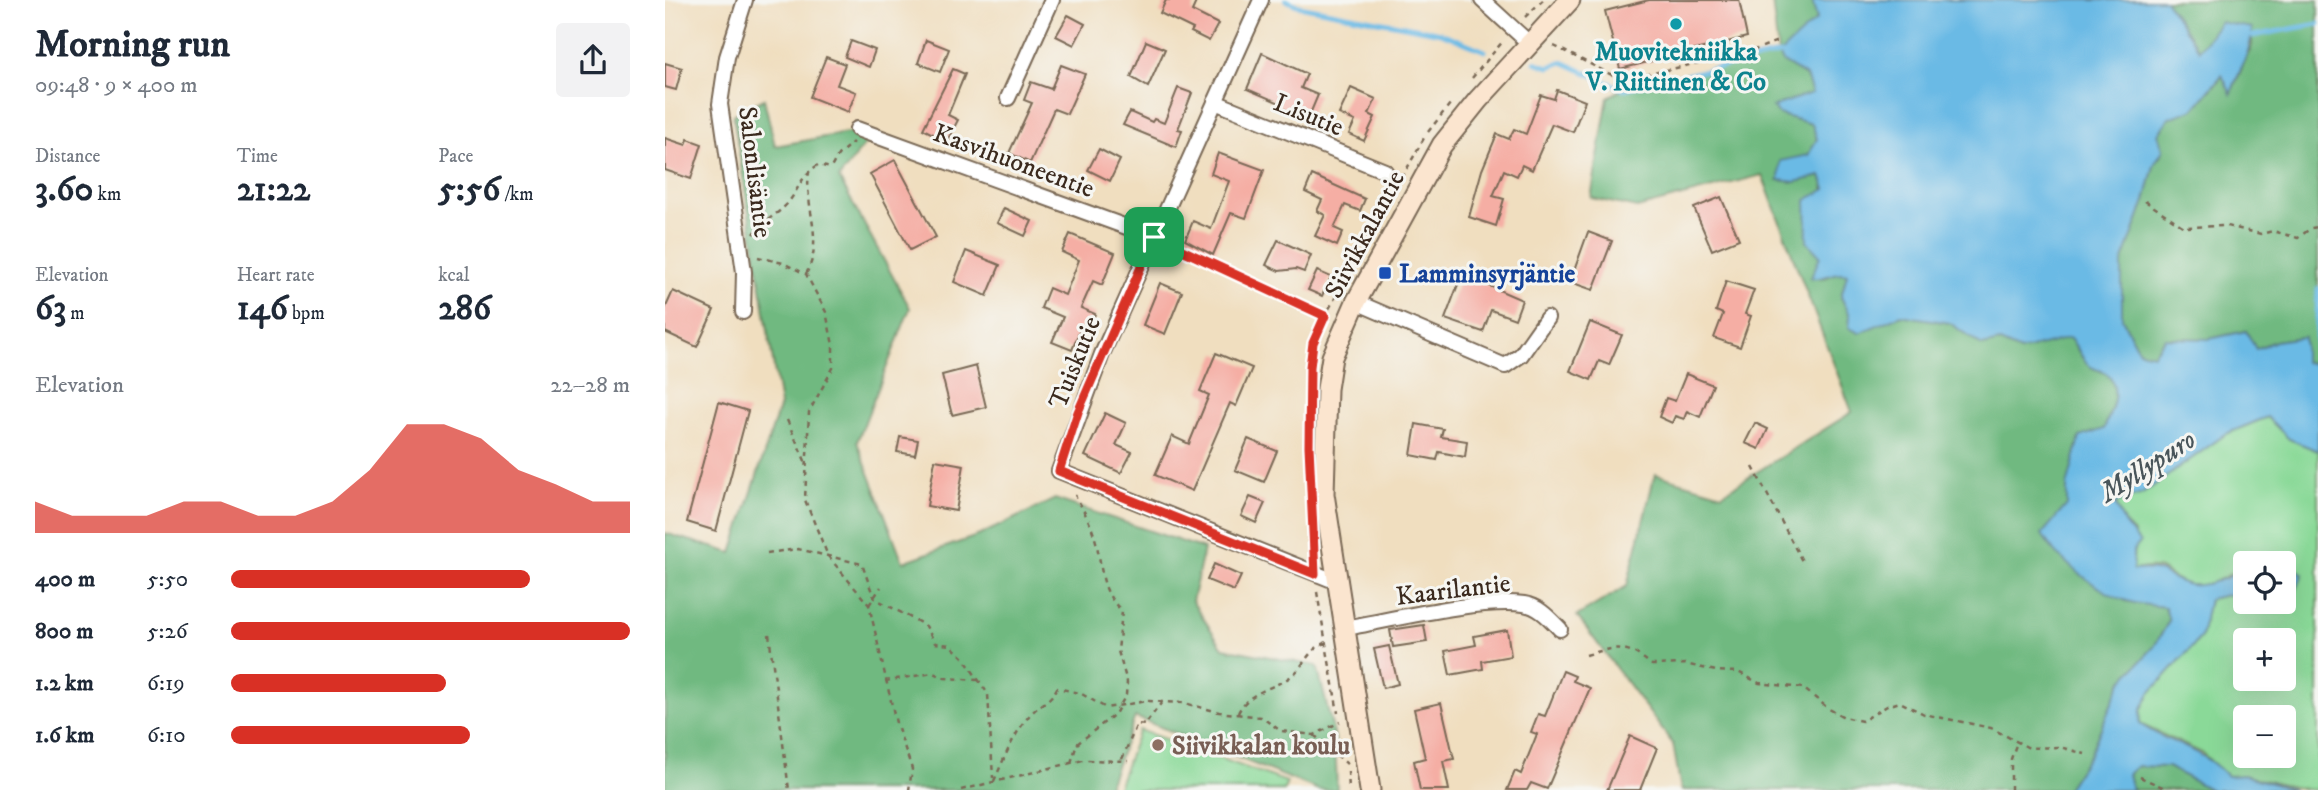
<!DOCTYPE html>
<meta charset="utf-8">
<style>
:root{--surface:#fff;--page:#f2f2f3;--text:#1f2937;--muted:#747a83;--accent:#d93025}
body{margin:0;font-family:"IM FELL DW Pica",serif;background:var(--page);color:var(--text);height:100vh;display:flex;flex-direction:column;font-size:26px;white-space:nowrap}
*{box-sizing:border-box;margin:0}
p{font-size:23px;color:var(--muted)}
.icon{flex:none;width:38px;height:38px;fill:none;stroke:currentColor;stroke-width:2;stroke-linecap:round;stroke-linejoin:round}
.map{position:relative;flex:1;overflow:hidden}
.sheet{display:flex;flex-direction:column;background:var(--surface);width:665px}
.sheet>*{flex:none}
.tools{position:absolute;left:1568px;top:551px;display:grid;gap:14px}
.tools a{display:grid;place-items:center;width:63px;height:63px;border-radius:7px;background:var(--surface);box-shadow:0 7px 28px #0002;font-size:35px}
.pin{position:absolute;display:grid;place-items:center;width:60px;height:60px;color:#fff;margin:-30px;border-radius:14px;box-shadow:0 4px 10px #0006}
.round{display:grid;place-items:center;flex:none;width:74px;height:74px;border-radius:7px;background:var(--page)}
.summary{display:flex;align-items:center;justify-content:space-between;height:119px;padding:0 35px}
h1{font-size:38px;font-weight:800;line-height:52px}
.stats{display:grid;grid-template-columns:repeat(3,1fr);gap:10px;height:119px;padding:7px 35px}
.stats div{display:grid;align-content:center}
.stats b{font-size:35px;font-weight:800}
.stats small{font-size:19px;font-weight:400}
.stats p{font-size:19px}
.chart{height:196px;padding:14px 35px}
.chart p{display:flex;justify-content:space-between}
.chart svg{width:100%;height:126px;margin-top:7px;fill:var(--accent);opacity:.7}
ul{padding:0 35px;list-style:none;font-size:23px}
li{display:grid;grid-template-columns:112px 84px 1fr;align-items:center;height:52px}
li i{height:18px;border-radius:9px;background:var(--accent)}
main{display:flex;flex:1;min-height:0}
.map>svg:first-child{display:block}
.green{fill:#8ad998;stroke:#62825b;stroke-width:2;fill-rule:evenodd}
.forest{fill:#6fb980;stroke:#55724f;stroke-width:2}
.water{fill:#6bbae5;stroke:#537282;stroke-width:2}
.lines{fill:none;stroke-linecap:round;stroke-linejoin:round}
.stream{stroke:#6bbae5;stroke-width:5}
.building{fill:#f5aea4}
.minor-casing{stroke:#7a6956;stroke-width:18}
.secondary-casing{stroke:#7a6956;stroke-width:23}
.path{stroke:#7a6956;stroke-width:2.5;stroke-dasharray:5 5;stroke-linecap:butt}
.minor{stroke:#fff;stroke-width:14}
.secondary{stroke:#fbe5cf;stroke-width:19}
.route-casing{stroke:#fff;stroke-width:14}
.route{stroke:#d93025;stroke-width:9}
.culture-dot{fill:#0f9aa8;stroke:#f6f6f2;stroke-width:2.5}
.transit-dot{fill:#1a4fb4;stroke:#f6f6f2;stroke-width:2.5}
.education-dot{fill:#8d6e63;stroke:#f6f6f2;stroke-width:2.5}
.labels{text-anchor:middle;stroke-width:6;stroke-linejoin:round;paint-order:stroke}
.culture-label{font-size:26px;font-weight:bold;fill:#0d838f;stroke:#f6f6f2}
.street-label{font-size:26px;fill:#3b2a1e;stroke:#f6f6f2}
.transit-label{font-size:26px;font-weight:bold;fill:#164399;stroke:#f6f6f2;text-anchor:start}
.education-label{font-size:26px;font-weight:bold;fill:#785e54;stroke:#f6f6f2;text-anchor:start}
.water-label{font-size:28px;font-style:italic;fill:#49555a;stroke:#f6f6f2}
</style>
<main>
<section class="sheet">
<div class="summary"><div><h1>Morning run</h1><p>09:48 · 9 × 400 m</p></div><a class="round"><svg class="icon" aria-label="share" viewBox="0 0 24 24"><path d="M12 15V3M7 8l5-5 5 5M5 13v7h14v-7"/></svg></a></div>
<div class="stats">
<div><p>Distance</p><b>3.60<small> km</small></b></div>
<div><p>Time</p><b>21:22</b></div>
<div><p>Pace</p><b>5:56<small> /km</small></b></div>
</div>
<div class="stats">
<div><p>Elevation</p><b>63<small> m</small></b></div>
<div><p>Heart rate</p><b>146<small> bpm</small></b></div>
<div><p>kcal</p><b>286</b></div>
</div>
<div class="chart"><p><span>Elevation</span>22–28 m</p>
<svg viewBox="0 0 160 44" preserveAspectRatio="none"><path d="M0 44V33L10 38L20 38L30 38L40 33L50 33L60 38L70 38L80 33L90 22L100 6L110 6L120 11L130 22L140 27L150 33L160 33V44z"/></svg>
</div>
<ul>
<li><b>400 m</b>5:50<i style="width:75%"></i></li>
<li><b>800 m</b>5:26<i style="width:100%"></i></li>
<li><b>1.2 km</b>6:19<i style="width:54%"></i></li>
<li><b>1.6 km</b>6:10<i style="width:60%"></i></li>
</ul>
</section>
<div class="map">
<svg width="1653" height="790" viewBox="0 0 1653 790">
<rect width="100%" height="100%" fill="#f6f6f2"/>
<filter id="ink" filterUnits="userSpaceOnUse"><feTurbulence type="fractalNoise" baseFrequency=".0143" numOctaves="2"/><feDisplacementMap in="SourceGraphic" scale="14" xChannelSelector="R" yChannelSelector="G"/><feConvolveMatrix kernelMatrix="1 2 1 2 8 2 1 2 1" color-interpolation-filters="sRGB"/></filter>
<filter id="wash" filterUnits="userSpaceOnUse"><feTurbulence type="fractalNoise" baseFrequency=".00686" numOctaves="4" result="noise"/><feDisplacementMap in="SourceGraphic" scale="28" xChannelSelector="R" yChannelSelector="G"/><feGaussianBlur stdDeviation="1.57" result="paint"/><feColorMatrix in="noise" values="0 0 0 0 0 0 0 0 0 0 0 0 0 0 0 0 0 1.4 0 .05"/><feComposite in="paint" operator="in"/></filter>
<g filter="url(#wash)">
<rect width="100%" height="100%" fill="#f0debf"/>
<g class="green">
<path d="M1602,417L1624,439L1653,451V790C1621,790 1594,774 1562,776L1537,753L1475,724L1476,710L1485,693L1536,637L1544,599L1571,593L1584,609L1604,603L1624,607L1638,574C1630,568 1620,557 1612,554C1590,549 1560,590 1524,585C1514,584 1504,573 1495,569C1488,566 1476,569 1468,570L1469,533L1459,523L1450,502L1477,494L1561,434ZM1580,640H1619V679H1580ZM1580,718H1619V756H1580Z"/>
<path d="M474,730L622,782L619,790H452Z"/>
</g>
<g class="forest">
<path d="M1107,0H1147L1152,19L1118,62L1141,76L1148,93L1108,107L1113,114L1147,124L1152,139L1143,155L1114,180L1130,182L1156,176C1168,205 1154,247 1156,279L1175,272L1183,274L1176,297L1194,332L1236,315L1285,323L1317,346L1335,342L1355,351L1404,337C1412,346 1416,358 1423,365C1429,370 1438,370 1443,375C1457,391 1445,413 1439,429L1415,437C1399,492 1403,514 1410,570L1461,601L1500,607L1504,621L1489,647L1456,682L1425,754L1401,790H1016L1008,744L912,616L962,586L990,474L1057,494L1187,412L1097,175L972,208L926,198L943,97L958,89L1113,54Z"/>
<path d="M1500,0H1653V351L1648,364L1639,362V337L1610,341L1590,349L1581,331L1544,339L1500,338L1488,354L1474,351L1457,319V263L1480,201L1489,165L1498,151L1493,134L1504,118L1529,109L1558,75L1566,93L1587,45V28L1573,26L1534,50Z"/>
<path d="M99,99L110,146L187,132L204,139L174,178L245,308L192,442L238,562L315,535L390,499L539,549L527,601L558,648L652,666L670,738L672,790H654L470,717L442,790H0V533L67,553L115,405L68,115Z"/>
<path d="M1472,766L1503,767L1546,790H1467L1463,774Z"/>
</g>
<path class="water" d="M1147,0H1500L1534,50L1555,22L1587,28C1587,51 1573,72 1566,94L1557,75L1529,109L1504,118L1493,134L1498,150L1489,165L1480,201L1457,263V319L1474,351L1488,354L1500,338L1544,339L1581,331L1591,349L1610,341L1639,337V362L1648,364L1653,351V451L1624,439L1602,417L1561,434L1477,494L1450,503L1459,523L1475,543L1468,551V570C1504,567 1494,576 1521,584C1538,589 1567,577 1580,567V602H1619V564L1585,563L1596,554H1613L1638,574L1624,607L1604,603L1584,609L1571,593L1544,599L1536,637L1485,693L1476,710L1475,724C1504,744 1538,749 1562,776L1579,775L1629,790H1546L1503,767L1472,766L1463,774L1467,790H1401L1425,754L1456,682L1489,647L1504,621L1500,607C1488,605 1474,605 1462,601C1434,592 1391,559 1377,534L1402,505V486L1415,437L1439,429C1445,413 1457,391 1443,375C1438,370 1429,370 1423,365C1416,358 1413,346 1404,338L1355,351L1335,342L1317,346L1285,323L1236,315L1194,333L1184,328L1185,315L1176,297L1182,274C1170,270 1159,280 1146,278L1155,256L1142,242L1141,200L1161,189L1156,176L1130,182L1114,180L1115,161L1143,155L1152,139L1147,124L1113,114L1107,107L1147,93L1141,76L1118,62L1114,54L1152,19Z"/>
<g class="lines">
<g class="stream">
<path d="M621,0L634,6L776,33L820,51"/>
<path d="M1587,36L1653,24"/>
<path d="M870,62L884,67L897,62L958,89L1114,54"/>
<path d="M1651,356L1653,289"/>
</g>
</g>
<g id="blocks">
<g class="building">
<path d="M501,0H532L527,11L553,24L544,41L526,32L528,29L495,13Z"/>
<path d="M984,0H1074L1082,37L955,69L940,11Z"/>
<path d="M403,15L420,24L409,45L391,36Z"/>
<path d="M261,40L284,49L275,72L253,63Z"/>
<path d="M186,41L210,50L204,67L180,57Z"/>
<path d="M481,41L500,49L483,87L466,77Z"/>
<path d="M597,53L642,74L636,88L653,95L645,114L636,110L634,116L614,107L615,103L582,89Z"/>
<path d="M161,57L180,64L172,85L191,92L183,112L145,97Z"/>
<path d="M0,63L17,68L11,90L0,87Z"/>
<path d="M396,65L420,74L402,114L389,109L365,163L344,153L367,103L359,100L366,82L386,89Z"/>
<path d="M288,69L300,74L283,115L293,120L282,141L258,129Z"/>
<path d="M513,88L527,93L513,129L517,130L511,147L458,125L465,112L487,122L489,119L499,123Z"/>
<path d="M686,88L711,99L704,114L710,117L699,141L684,134L690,121L674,114Z"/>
<path d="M892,90L920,101L908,132L887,124L867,170L857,165L852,176L839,170L828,196L839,199L831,226L804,217L817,170L832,134L844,139L849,129L861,134L876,95L889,99Z"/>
<path d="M0,138L21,145L23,139L37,144L26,179L0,170Z"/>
<path d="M434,149L455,160L445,181L423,170Z"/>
<path d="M553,153L599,170L581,218L566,213L548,255L520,240L528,221L546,229L564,181L546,174Z"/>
<path d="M230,160L271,237L245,250L205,174Z"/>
<path d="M647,175L700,199L695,211L680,205L669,228L678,232L672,246L650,236L660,215L652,211L657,200L640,192Z"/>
<path d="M1056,197L1074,239L1047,250L1029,208Z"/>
<path d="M339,208L367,221L360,236L332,223Z"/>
<path d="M923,232L947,241L928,290L905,282Z"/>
<path d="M405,234L450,253L437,285L428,281L416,308L430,314L424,328L417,325L407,350L387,342L398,317L376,308L384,288L400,295L414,260L397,252Z"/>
<path d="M613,240L646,255L639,272L631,269L614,271L601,265Z"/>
<path d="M301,251L335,265L322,296L289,282Z"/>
<path d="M652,271L666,277L657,296L643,290Z"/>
<path d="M797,274L857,300L850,319L826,310L818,332L780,319Z"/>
<path d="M1061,281L1089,290L1080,314L1086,316L1075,347L1049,338L1058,314L1051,311Z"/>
<path d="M495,283L517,292L500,334L478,325Z"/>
<path d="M8,291L49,310L32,347L0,332V309Z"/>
<path d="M925,322L957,335L944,365L934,361L926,380L905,371Z"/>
<path d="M551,353L587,368L571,406L565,403L527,491L490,475L507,436L524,444L544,395L535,391Z"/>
<path d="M311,366L321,407L287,415L277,375Z"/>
<path d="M1021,374L1048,385L1035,417L1022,411L1019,419L1010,416L1007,423L994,417L1001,398L1010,401Z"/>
<path d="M54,402L83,411L51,531L22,522Z"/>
<path d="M440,413L461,423L451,445L467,452L456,473L420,456Z"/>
<path d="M1090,423L1103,429L1094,449L1080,443Z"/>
<path d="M751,424L778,429L776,437L802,441L800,457L774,452L772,460L746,455Z"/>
<path d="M235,437L253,440L250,455L232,452Z"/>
<path d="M583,439L612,451L599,482L570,470Z"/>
<path d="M270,460L299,465L291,511L262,506Z"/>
<path d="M585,497L600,503L591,523L576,516Z"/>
<path d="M549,564L576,576L569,591L542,580Z"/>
<path d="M759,625L762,642L728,647L725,630Z"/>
<path d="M842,630L846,656L817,661L818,669L785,675L780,651L811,645L809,636Z"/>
<path d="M724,646L733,684L718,688L709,649Z"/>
<path d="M898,671L910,676L908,681L925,688L882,789L866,783L862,790H842L850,771L856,774L872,734L866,732L873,714L880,716Z"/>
<path d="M776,703L789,759L778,761L784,790H755L749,761L760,758L749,709Z"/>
<path d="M965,736L992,748L975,790H942Z"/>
</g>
</g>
</g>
<g filter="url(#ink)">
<use href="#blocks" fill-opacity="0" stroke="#7a6956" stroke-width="2"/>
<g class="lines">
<defs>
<g id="minor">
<path d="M596,0L437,354L394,471L672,582"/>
<path d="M817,0L864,43"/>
<path d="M343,98L387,0"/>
<path d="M550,102L720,171"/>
<path d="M192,129L489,237"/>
<path d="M691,302L840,366L856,355L882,318"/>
<path d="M78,312L79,272L55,104L62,57L80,0"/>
<path d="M680,628C726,620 815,598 859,604C874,606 885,619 895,629"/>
</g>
<path id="secondary" d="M705,790L659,494L662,389L667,357L691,302L777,145L813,100L905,0"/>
</defs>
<use href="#minor" class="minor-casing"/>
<use href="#secondary" class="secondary-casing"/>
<g class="path">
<path d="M860,17L878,0"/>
<path d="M889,46L957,80L1087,51L1115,40"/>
<path d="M807,78L839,40"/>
<path d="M763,132L785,104"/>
<path d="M1480,201L1519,227L1562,226L1596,234L1608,231L1633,238L1646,228L1653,227"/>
<path d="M89,234C100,219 111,216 122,204C134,190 135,176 153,165L166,168L173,155L188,142"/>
<path d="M502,243L661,317"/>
<path d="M93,257L118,263L141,274L161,312L168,345V368L144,412L140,500L163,556L204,605L231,723L247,769L244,790"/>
<path d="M141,274C160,240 139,208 144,172"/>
<path d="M645,375L648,343L660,316L759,138"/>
<path d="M122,420L141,463"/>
<path d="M1088,467L1138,563"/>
<path d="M647,543L649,557"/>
<path d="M102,553L133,549L197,564L209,598L261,626L270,643L285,645L298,657L323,694L328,778"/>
<path d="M652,592L673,713"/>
<path d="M204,605L216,587"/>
<path d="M104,634L124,790"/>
<path d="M921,655C953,646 961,644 987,665L1020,664L1051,671L1073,672L1094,683L1138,688L1164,709L1179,717L1197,721L1222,706L1235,702L1259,714L1326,728L1364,748L1395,747L1420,754"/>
<path d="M220,681L268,673L280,678L313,680"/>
<path d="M573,713C584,689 613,689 630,673C641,662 645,648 661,643"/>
<path d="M649,735L682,764"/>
<path d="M457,759L472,724L480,725L497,702"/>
<path d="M406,763L412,744L450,714L461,695L462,682L453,651L457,611C436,592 438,573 432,546C428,527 419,511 410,495"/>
<path d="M683,771L684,790"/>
<path d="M1475,777L1504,790"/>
<path d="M329,781C339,759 348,735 364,716C373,705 385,702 392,688L415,693L441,708L481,701L519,703L554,712L596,717L616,731L649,735L675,722"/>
<path d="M296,790L418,760L463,761"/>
<path d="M1346,790V759L1352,742"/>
</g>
<use href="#minor" class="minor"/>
<use href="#secondary" class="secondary"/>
</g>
</g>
<g class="lines" filter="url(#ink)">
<defs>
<path id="route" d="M489,237L660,316L648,343L645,367L644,446L650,574L394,471L413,412Z"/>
</defs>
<use href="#route" class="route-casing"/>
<use href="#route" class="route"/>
</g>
<circle class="culture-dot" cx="1011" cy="24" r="7"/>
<rect class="transit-dot" x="713" y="266" width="14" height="14" rx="3.5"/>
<circle class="education-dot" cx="493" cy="745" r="7"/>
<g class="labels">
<g class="culture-label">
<text x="1011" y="60">Muovitekniikka<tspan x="1011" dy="30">V. Riittinen &amp; Co</tspan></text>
</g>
<g class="street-label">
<text transform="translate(644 114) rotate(22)" y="9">Lisutie</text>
<text transform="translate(349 160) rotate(20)" y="9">Kasvihuoneentie</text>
<text transform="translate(91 172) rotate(83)" y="9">Salonlisäntie</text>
<text transform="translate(699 234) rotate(-62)" y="9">Siivikkalantie</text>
<text transform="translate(409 362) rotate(-68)" y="9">Tuiskutie</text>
<text transform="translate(788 589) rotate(-7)" y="9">Kaarilantie</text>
</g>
<g class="transit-label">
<text x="734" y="282">Lamminsyrjäntie</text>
</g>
<g class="education-label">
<text x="507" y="754">Siivikkalan koulu</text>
</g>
<g class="water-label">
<text transform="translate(1482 465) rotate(-33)" y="10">Myllypuro</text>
</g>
</g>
</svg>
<div class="tools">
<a><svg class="icon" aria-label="locate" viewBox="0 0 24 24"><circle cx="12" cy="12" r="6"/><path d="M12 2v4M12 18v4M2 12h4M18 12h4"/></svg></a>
<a>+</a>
<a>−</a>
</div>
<div class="pin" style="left:489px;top:237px;background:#1e9e55"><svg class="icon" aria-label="arrive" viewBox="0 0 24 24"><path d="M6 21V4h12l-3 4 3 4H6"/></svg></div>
</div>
</main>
